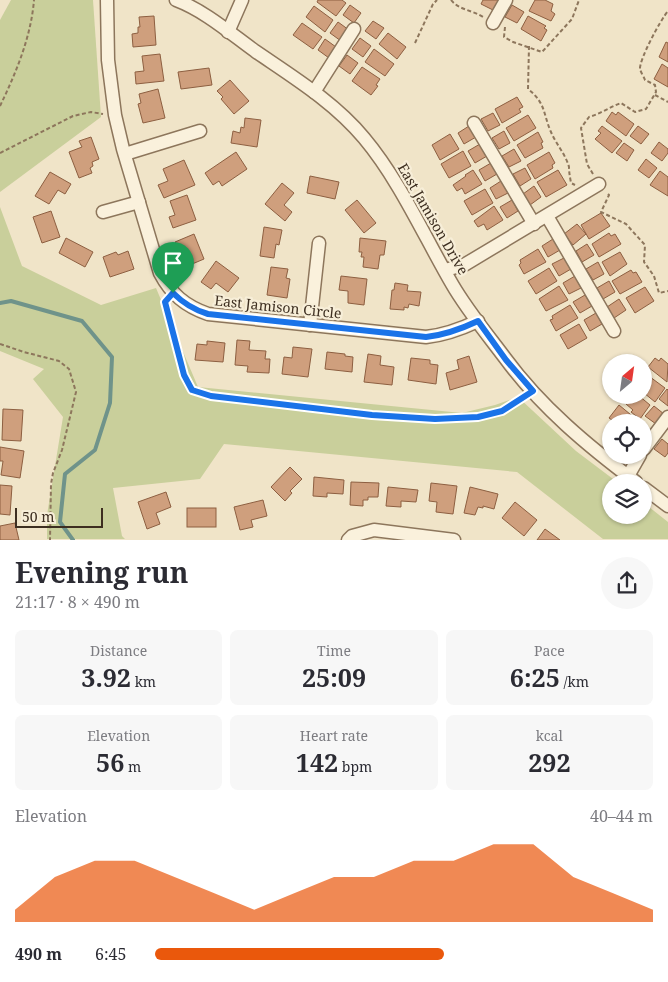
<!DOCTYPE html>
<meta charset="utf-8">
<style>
:root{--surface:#fff;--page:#f7f7f7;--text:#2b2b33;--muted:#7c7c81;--accent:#ea580c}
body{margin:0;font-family:"Noto Serif",serif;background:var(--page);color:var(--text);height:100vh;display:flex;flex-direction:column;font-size:19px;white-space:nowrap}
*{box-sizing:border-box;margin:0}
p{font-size:16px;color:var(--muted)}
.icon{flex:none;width:28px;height:28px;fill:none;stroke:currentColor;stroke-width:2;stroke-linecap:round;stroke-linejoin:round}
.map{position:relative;height:540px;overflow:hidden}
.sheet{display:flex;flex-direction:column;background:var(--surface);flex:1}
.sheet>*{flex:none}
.needle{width:32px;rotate:29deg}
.controls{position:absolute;left:602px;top:354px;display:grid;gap:10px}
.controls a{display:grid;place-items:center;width:50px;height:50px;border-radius:50%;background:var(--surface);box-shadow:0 1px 4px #0004;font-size:25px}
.scale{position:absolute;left:15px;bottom:12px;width:88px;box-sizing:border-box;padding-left:5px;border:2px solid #3d2e20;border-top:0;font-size:14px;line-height:18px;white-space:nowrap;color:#3d2e20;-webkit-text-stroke:4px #f7eed8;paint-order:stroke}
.pin{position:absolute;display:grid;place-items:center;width:42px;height:42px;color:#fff;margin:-51px -21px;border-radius:50% 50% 50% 0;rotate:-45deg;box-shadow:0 0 5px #0007}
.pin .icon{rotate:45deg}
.round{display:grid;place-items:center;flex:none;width:52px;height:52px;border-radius:26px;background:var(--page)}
.head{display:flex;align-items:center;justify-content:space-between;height:85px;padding:0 15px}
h1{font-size:28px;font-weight:700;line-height:38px}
.metrics{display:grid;grid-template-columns:repeat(3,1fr);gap:8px;height:85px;padding:5px 15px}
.metrics div{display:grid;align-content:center;border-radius:8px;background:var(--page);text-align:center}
.metrics b{font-size:25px;font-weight:700}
.metrics small{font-size:14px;font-weight:400}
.metrics p{font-size:14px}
.chart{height:140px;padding:10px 15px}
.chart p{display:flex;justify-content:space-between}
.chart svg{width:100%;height:90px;margin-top:5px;fill:var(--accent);opacity:.7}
ul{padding:0 15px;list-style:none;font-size:16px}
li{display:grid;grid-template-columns:80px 60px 1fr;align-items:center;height:38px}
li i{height:12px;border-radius:6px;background:var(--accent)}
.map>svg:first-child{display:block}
.green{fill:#c9cf9b}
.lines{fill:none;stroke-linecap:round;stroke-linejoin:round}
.stream{stroke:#6f938a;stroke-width:4}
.building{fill:#cf9f7d;stroke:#8d5f41}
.street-casing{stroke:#8d765c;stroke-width:15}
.path{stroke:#8d765c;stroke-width:2;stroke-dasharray:4 2.5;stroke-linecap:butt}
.street{stroke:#faf1dc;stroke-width:12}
.route-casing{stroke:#fff;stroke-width:10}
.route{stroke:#1a73e8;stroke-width:6}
.labels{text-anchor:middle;stroke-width:4.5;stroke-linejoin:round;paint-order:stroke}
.street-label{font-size:14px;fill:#3d2e20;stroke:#f7eed8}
</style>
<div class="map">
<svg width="668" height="540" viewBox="0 0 668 540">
<rect width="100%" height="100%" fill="#f0e4c8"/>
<g class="green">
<path d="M11,0H93L101,117L0,192V20Z"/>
<path d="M0,207L22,266L101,305L156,288L198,387L462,413L495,405L518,397L576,451L617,482H611V515H644V503L668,522V539H603L517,472L224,444L200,479L113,488L122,536L125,539H47V515L63,417L33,379L44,369L0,351Z"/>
</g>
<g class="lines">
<path class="stream" d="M0,303L11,301L82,321L112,357L110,403L95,450L65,474L60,522L73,540"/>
</g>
<g class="building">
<path d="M318,0H342L346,3L336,16L317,2Z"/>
<path d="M483,0H499L493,10L481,4Z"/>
<path d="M535,0H545L553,4L551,11L555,14L551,21L529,11Z"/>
<path d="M350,5L361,13L354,23L343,15Z"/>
<path d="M512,5L524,12L517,23L505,17Z"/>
<path d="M314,6L333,20L325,32L306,17Z"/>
<path d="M154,16L156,45L133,47L132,34L138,33V27H140L139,17Z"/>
<path d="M528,16L546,26L544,28L547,30L541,41L521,29Z"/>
<path d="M373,21L384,28L376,39L365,31Z"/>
<path d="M338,22L349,30L341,41L330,33Z"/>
<path d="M302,23L322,37L313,49L293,35Z"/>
<path d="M388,33L406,47L397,59L379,44Z"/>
<path d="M360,38L371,46L363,57L352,49Z"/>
<path d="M325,39L336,47L329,58L318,50Z"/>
<path d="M666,42L668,43V62L659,57Z"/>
<path d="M374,49L394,64L385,76L365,62Z"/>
<path d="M160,54L164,81L136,84L135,72L144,71L142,56Z"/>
<path d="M347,55L358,63L350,74L339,66Z"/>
<path d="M662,64L668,68V87L654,79Z"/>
<path d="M362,67L380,79L376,85L378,86L371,95L352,81Z"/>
<path d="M209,68L212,85L181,89L178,72Z"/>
<path d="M230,80L249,101L234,114L221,99L223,97L217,91Z"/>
<path d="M158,89L165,118L143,123L138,104L141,103L139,94Z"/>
<path d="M517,97L523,107L519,109L521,112L502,123L495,109Z"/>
<path d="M612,112L616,115L618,112L634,124L626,136L606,121Z"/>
<path d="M493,113L500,125L488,131L481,119Z"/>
<path d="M528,115L536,128L514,141L506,128Z"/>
<path d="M245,118L261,120L257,147L231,143L233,131L240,133L241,127L244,128Z"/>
<path d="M469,126L476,137L464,144L458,133Z"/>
<path d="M602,126L622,141L612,153L595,139L601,133L598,131Z"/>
<path d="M638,126L649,134L641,144L630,136Z"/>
<path d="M504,131L510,143L499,149L492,138Z"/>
<path d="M538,132L543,142L541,143L543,148L525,158L517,145Z"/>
<path d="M450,134L459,149L440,160L432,145Z"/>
<path d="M91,137L99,159L92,162L93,166L90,168L92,173L79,178L69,152L82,147L79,141Z"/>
<path d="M659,142L668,149V153L662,161L651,153Z"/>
<path d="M624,143L634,150L627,161L616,153Z"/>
<path d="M480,144L487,156L475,163L468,151Z"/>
<path d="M514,149L521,161L509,167L502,156Z"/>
<path d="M463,151L471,166L449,178L441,164Z"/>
<path d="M236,152L247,169L222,186L219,181L213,185L205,173Z"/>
<path d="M549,152L555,163L552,165L553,168L535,179L527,165Z"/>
<path d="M646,159L657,168L649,178L638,170Z"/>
<path d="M184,160L195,185L164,198L158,185L168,181L163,169Z"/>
<path d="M491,163L497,174L485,181L479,170Z"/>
<path d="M525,168L531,179L520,186L513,174Z"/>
<path d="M473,170L482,184L465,194L462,188L457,191L453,185L466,176L465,175Z"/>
<path d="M558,170L567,185L546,197L537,182Z"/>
<path d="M660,171L668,177V196L650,185Z"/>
<path d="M50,172L71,184L65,194L58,190L49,204L35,196Z"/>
<path d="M310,176L339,182L335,199L307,193Z"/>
<path d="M501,181L508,193L496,199L490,188Z"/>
<path d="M282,183L294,193L284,205L292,212L285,221L265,204Z"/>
<path d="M534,186L541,197L530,205L523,194Z"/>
<path d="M485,189L493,203L472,215L464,201Z"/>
<path d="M187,195L196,220L173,228L169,217L175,215L170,201Z"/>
<path d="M357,200L376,223L364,233L345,210Z"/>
<path d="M512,200L518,211L507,218L500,207Z"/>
<path d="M494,206L503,220L487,230L484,224L478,227L474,221Z"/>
<path d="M51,211L60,237L42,243L33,217Z"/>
<path d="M601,213L610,226L589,239L581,225Z"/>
<path d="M577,224L586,234L573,245L564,234Z"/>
<path d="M264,227L282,230L279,245L276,244L274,258L260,256Z"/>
<path d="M609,233L611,236L615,234L621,244L599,257L592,244Z"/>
<path d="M194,234L204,259L185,267L175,242Z"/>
<path d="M66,238L93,252L85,267L59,253Z"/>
<path d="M360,238L386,241L384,255H380L378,269L363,267L364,257H361L362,252H359Z"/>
<path d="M553,239L560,250L548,257L542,246Z"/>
<path d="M587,244L594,255L582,262L576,251Z"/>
<path d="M538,249L546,262L524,274L519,265L521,263L520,260Z"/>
<path d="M128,251L134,269L110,277L103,257L116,252L118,255Z"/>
<path d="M620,252L627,264L610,276L602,262Z"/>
<path d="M564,258L571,269L559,276L552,264Z"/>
<path d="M216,261L239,278L228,292L216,283L211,289L201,282Z"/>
<path d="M598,262L604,274L593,280L586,269Z"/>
<path d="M271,267L288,269L286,278L290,279L287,298L267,295Z"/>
<path d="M549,268L557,281L536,294L528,281Z"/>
<path d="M631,270L633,273L636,272L642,282L620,294L612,281Z"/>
<path d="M341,276L367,279L364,305L348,303V291L339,290Z"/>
<path d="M575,276L581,288L569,294L563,283Z"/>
<path d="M609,281L615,292L603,299L597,288Z"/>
<path d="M395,283L408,285L407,291L421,292L419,306L409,304L408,308L404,307V310L390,309L392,290H394Z"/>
<path d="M559,286L568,300L546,311L539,299Z"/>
<path d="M645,287L654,301L635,313L626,298Z"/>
<path d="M585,295L592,306L580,313L573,302Z"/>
<path d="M619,299L626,310L614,318L607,307Z"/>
<path d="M570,305L578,318L556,331L550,320L553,319L552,316Z"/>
<path d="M596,313L602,324L590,331L584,320Z"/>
<path d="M579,324L587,338L568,349L560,335Z"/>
<path d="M237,340L250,341L249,350L266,351L265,359H270L269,373L247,372L248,366L235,365Z"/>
<path d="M207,341L225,343L223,362L195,360L197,344L207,345Z"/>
<path d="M293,347L312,349L308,377L282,374L284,357L292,358Z"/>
<path d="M327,352L345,354V356L353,357L352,372L325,369Z"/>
<path d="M368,354L381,356L380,365L394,367L392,385L364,382Z"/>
<path d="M469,356L477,382L450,390L446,373L459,369L457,360Z"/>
<path d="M411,358L430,360V364L438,365L436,384L408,380Z"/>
<path d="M655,358L659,361L661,358L668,364L667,382L648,367Z"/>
<path d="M646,374L665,388L655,402L644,393V377Z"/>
<path d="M667,389L668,390V406L659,399Z"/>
<path d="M633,395H638L650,405L640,419L631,412L633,410L626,404Z"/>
<path d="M619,405L636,419L634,422H615L609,418Z"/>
<path d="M654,406L664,414L656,424L645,416Z"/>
<path d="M3,409L23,410L21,441L2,440Z"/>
<path d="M662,439L668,444V453L665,457L654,449Z"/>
<path d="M0,447L24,451L20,478L1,475L3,461H0Z"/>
<path d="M290,467L302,479L290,491L292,493L285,501L271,487Z"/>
<path d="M314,477L344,480L343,494L327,493V497L313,496Z"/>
<path d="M351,482L379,483L378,497H368V500H363V506L350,505Z"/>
<path d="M431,483L457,486L453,514L436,512L437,502L429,501Z"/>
<path d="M0,485L12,486L10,515L0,514Z"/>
<path d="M388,487L418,490L416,502L401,501V507L386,506Z"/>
<path d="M470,487L498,494L494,509L483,506V508L478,507L475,515L464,513Z"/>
<path d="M166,492L171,507L156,513L160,524L147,529L138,502Z"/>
<path d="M263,500L267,516L251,520L253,527L240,530L234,507Z"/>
<path d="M515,502L537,520L524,536L502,518Z"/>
<rect x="187" y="508" width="29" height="19"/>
<path d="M15,523L19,540H0V526Z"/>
<path d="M545,529L560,540H537Z"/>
</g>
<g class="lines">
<defs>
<g id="street">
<path d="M107,0L108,60L115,115L123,149L160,273C171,294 185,306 208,314L426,337C445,335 461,329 478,321"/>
<path d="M176,0C205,11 230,33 255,51C293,77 334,102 364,138C400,181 424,236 452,284C467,310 487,334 505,358C541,407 588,446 636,482"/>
<path d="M493,23L506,0"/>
<path d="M228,32L242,0"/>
<path d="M314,92L354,29"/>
<path d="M474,123L534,224"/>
<path d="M125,154L200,131"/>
<path d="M103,212L139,202"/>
<path d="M547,216L614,331"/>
<path d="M445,270L464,265L599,184"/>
<path d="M310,325L319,243"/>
<path d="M644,449L668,417"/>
<path d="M628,476L640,455"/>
<path d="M644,488L668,506"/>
<path d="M348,540L352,536L374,530L454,540"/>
</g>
</defs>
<use href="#street" class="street-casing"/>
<g class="path">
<path d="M451,0C459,10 472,10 483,17"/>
<path d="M505,27L504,37L513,42L542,52L572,19L579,0"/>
<path d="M415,43L433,4L437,0"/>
<path d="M529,46L528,89C546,103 543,114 551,132C556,144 566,155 569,167C569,173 570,177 571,183L575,185"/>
<path d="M655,95L668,102"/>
<path d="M0,106C16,73 31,37 34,0"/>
<path d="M0,153L73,116L91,112L103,114"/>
<path d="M593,174L587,164L581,128L589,117C600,114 610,107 621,103L635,112L646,109L656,92L655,85L645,80C644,77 641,73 640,69C639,60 661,19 668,11"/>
<path d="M608,194L609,195L601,212L626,224L645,245L644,262L654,276L659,293L668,291"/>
<path d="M165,301L184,375L192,390L211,396L372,415L435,419L478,417L502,411L522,398"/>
<path d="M0,344L24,352L59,361L69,369L76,392L62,450L53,473L51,484L50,540"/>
</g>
<use href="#street" class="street"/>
</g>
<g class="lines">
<defs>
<path id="route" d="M173,293C183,303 194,310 208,314L426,337C445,335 461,329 478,321L506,360L533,391L502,411L478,417L435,419L372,415L211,396L192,390L184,375L165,302Z"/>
</defs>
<use href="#route" class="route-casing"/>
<use href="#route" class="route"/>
</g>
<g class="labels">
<g class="street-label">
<text transform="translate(433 219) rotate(60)" y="5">East Jamison Drive</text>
<text transform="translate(278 307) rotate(6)" y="5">East Jamison Circle</text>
</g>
</g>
</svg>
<div class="controls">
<a><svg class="needle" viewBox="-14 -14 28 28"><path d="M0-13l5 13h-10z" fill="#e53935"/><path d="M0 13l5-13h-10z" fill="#7c7c81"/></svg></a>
<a><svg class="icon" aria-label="locate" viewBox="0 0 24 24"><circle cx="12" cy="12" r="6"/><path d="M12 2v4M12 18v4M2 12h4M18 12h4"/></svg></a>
<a><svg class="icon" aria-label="layers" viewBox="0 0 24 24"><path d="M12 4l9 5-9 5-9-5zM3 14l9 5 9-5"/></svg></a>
</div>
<div class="scale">50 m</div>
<div class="pin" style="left:173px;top:293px;background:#1e9e55"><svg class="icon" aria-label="arrive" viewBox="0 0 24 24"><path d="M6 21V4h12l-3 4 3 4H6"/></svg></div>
</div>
<section class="sheet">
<div class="head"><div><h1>Evening run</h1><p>21:17 · 8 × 490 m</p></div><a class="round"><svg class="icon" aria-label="share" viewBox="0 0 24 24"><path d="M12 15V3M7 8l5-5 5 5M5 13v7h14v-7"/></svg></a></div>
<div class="metrics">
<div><p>Distance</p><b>3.92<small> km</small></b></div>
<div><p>Time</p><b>25:09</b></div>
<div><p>Pace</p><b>6:25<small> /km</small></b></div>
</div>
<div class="metrics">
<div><p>Elevation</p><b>56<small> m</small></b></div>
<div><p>Heart rate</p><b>142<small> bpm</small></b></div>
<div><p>kcal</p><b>292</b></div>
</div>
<div class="chart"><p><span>Elevation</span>40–44 m</p>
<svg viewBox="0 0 160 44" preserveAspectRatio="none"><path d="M0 44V38L10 22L20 14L30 14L40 22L50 30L60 38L70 30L80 22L90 22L100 14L110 14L120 6L130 6L140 22L150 30L160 38V44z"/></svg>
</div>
<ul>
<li><b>490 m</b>6:45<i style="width:58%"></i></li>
</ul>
</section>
